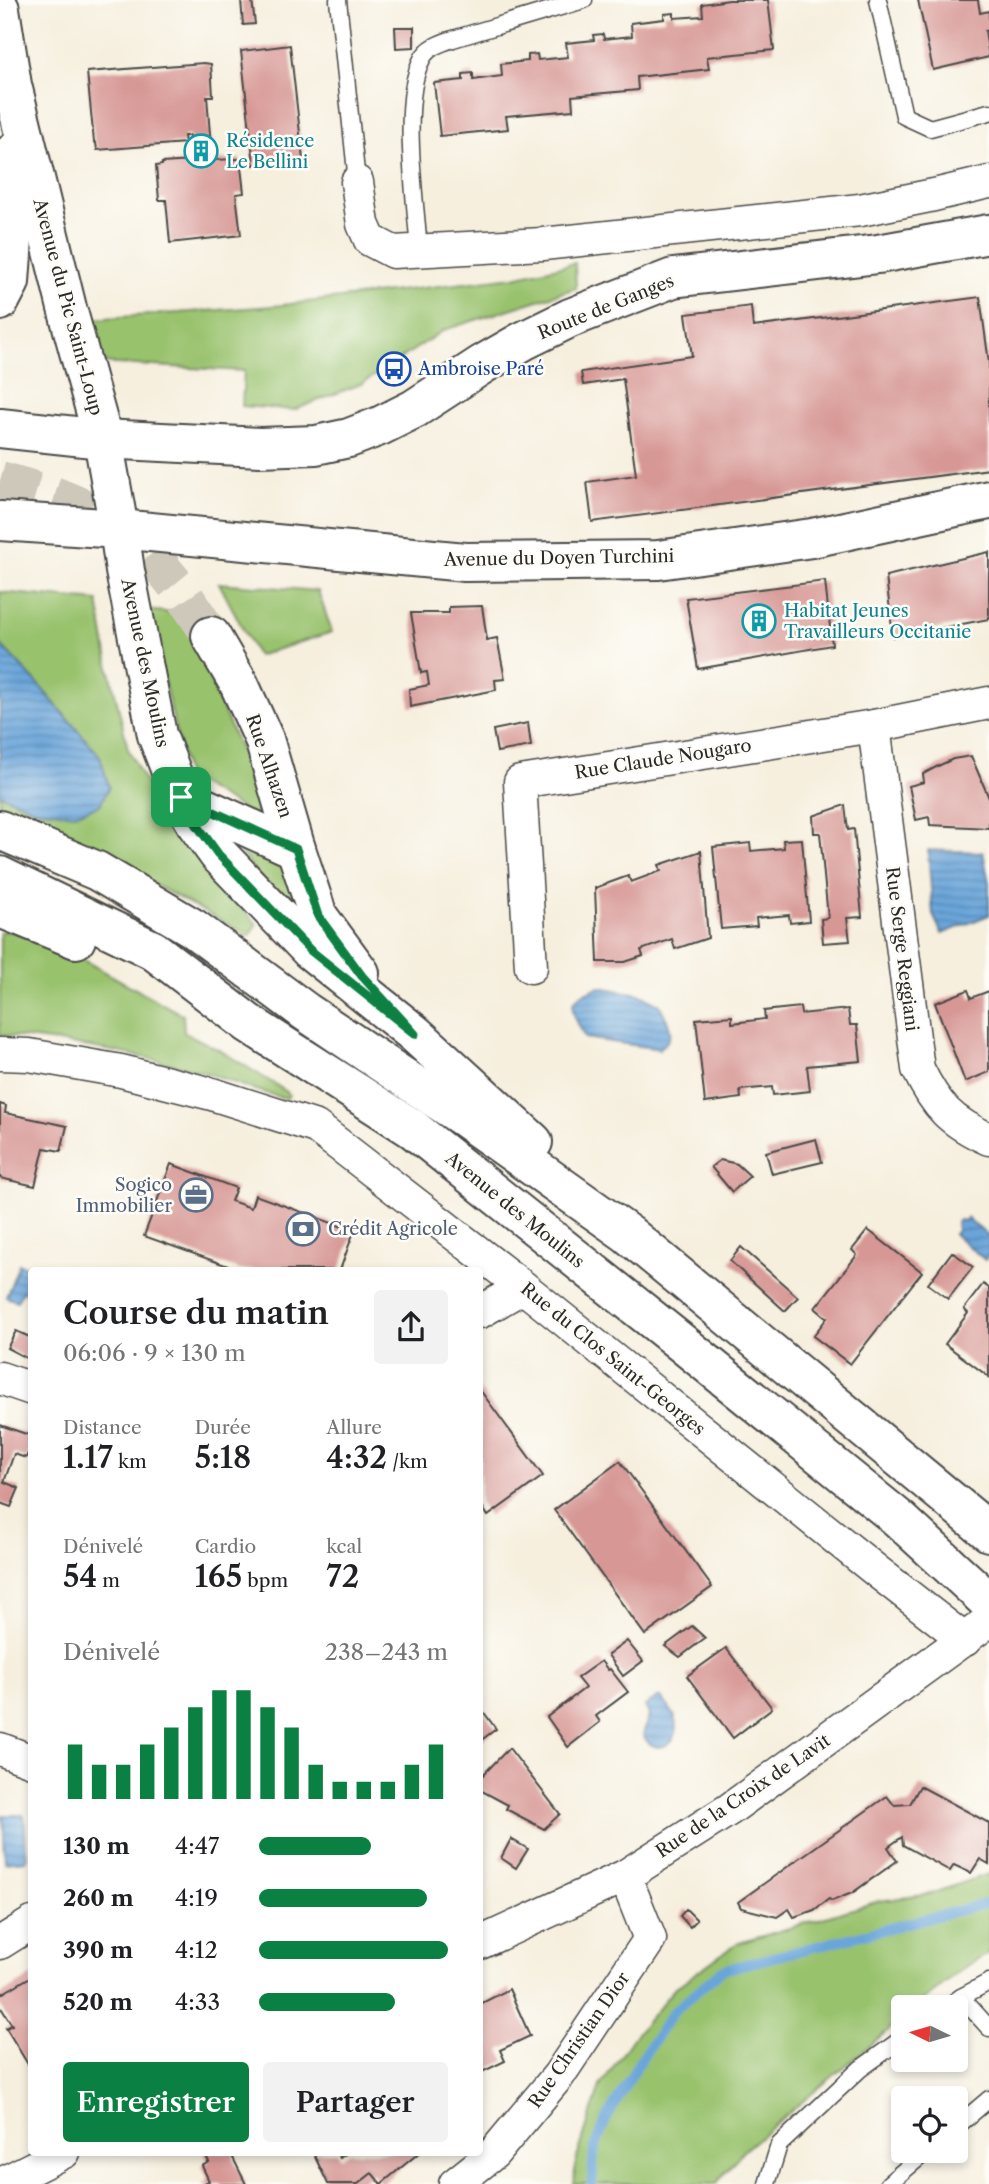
<!DOCTYPE html>
<html lang="fr">
<meta charset="utf-8">
<style>
:root{--surface:#fff;--page:#f2f2f2;--text:#202124;--muted:#757577;--accent:#0b8043}
body{margin:0;font-family:"Libre Caslon Text",serif;background:var(--page);color:var(--text);height:100vh;display:flex;flex-direction:column;font-size:26px;white-space:nowrap}
*{box-sizing:border-box;margin:0}
p{font-size:23px;color:var(--muted)}
.icon{flex:none;width:38px;height:38px;fill:none;stroke:currentColor;stroke-width:2;stroke-linecap:round;stroke-linejoin:round}
.map{position:relative;flex:1;overflow:hidden}
.sheet{position:absolute;left:28px;top:1267px;width:455px;height:889px;display:flex;flex-direction:column;background:var(--surface);border-radius:7px;box-shadow:0 4px 10px #0003}
.sheet>*{flex:none}
.needle{width:46px;rotate:275deg}
.tools{position:absolute;left:891px;top:1995px;display:grid;gap:14px}
.tools a{display:grid;place-items:center;width:77px;height:77px;border-radius:7px;background:var(--surface);box-shadow:0 4px 10px #0003;font-size:35px}
.pin{position:absolute;display:grid;place-items:center;width:60px;height:60px;color:#fff;margin:-30px;border-radius:14px;box-shadow:0 4px 10px #0006}
.round{display:grid;place-items:center;flex:none;width:74px;height:74px;border-radius:7px;background:var(--page)}
.headline{display:flex;align-items:center;justify-content:space-between;height:119px;padding:0 35px}
h1{font-size:32px;font-weight:600;line-height:52px}
.figures{display:grid;grid-template-columns:repeat(3,1fr);gap:10px;height:119px;padding:7px 35px}
.figures div{display:grid;align-content:center}
.figures b{font-size:30px;font-weight:600}
.figures small{font-size:19px;font-weight:400}
.figures p{font-size:19px}
.chart{height:196px;padding:14px 35px}
.chart p{display:flex;justify-content:space-between}
.chart svg{width:100%;height:126px;margin-top:7px;stroke:var(--accent);stroke-width:6}
.primary-button{display:flex;gap:14px;margin-top:auto;padding:14px 35px}
.primary-button a{flex:1;height:80px;border-radius:7px;background:var(--accent);color:#fff;font-size:28px;font-weight:600;line-height:80px;text-align:center}
.primary-button a+a{background:var(--page);color:var(--text)}
ul{padding:0 35px;list-style:none;font-size:23px}
li{display:grid;grid-template-columns:112px 84px 1fr;align-items:center;height:52px}
li i{height:18px;border-radius:9px;background:var(--accent)}
.map>svg:first-child{display:block}
.green{fill:#99c26d;stroke:#62764c;stroke-width:2}
.water{fill:url(#water-rules);stroke:#4a6882;stroke-width:2}
.lines{fill:none;stroke-linecap:round;stroke-linejoin:round}
.stream{stroke:#6aa5da;stroke-width:10}
.building{fill:#d79895}
.primary-tunnel{stroke:#cdc8ba;stroke-width:38;stroke-dasharray:38 19;stroke-linecap:butt}
.lane-casing{stroke:#494846;stroke-width:19}
.street-casing{stroke:#494846;stroke-width:35}
.secondary-casing{stroke:#494846;stroke-width:42}
.primary-casing{stroke:#494846;stroke-width:42}
.lane{stroke:#fff;stroke-width:16}
.street{stroke:#fff;stroke-width:32}
.secondary{stroke:#fff;stroke-width:38}
.primary{stroke:#fff;stroke-width:38}
.route-casing{stroke:#fff;stroke-width:14}
.route{stroke:#0b8043;stroke-width:9}
.labels{text-anchor:middle;stroke-width:5;stroke-linejoin:round;paint-order:stroke}
.culture-label{font-size:18px;fill:#0d838f;stroke:#fdfcf7;text-anchor:start}
.street-label{font-size:18px;fill:#2b2b2b;stroke:#fdfcf7}
.transit-label{font-size:18px;fill:#164399;stroke:#fdfcf7;text-anchor:start}
.service-label{font-size:18px;fill:#4e5e75;stroke:#fdfcf7;text-anchor:end}
</style>
<div class="map">
<svg width="989" height="2184" viewBox="0 0 989 2184">
<defs>
<pattern id="water-rules" width="6" height="5" patternUnits="userSpaceOnUse" patternTransform="scale(1.75)"><rect width="6" height="5" fill="#6aa5da"/><path d="M0 2.5h6" fill="none" stroke="#5787b1"/></pattern>
</defs>
<rect width="100%" height="100%" fill="#fdfcf7"/>
<filter id="ink" filterUnits="userSpaceOnUse"><feTurbulence type="fractalNoise" baseFrequency=".0143" numOctaves="2"/><feDisplacementMap in="SourceGraphic" scale="14" xChannelSelector="R" yChannelSelector="G"/><feConvolveMatrix kernelMatrix="1 2 1 2 8 2 1 2 1" color-interpolation-filters="sRGB"/></filter>
<filter id="wash" filterUnits="userSpaceOnUse"><feTurbulence type="fractalNoise" baseFrequency=".00686" numOctaves="4" result="noise"/><feDisplacementMap in="SourceGraphic" scale="28" xChannelSelector="R" yChannelSelector="G"/><feGaussianBlur stdDeviation="1.57" result="paint"/><feColorMatrix in="noise" values="0 0 0 0 0 0 0 0 0 0 0 0 0 0 0 0 0 1.4 0 .05"/><feComposite in="paint" operator="in"/></filter>
<g filter="url(#wash)">
<rect width="100%" height="100%" fill="#f6efde"/>
<g class="green">
<path d="M575,263L576,288L444,330L363,383L294,410L242,406L244,371L99,363L93,319L274,306L514,277Z"/>
<path d="M219,583L318,591L332,632L257,656Z"/>
<path d="M0,592L98,601L109,667L128,749L147,786L198,860L257,924L249,936L61,834L0,808V794L34,809L37,683L0,644Z"/>
<path d="M147,610L181,614L262,799L255,816L187,777Z"/>
<path d="M226,836L278,855L297,904L292,916Z"/>
<path d="M11,931L67,951L183,1015L184,1032L223,1052L287,1092L289,1095L287,1098C258,1094 229,1079 200,1071C134,1053 68,1042 0,1035V932Z"/>
<path d="M989,1874V1953L966,1966L916,2007H903V2018L743,2151L716,2184H573L577,2158L600,2086L636,2034L675,1988L736,1944L879,1901L930,1894Z"/>
</g>
<g class="water">
<path d="M0,644L37,683L100,756L109,787L100,805L75,814L34,809L0,794Z"/>
<path d="M928,850L983,852L989,883V915L942,934L933,915Z"/>
<path d="M599,987L639,994L660,1005C668,1024 679,1035 659,1049L585,1038C570,1007 563,1000 599,987Z"/>
<path d="M967,1218L989,1237V1255L985,1260L954,1234L957,1231L956,1222L960,1220L965,1221Z"/>
<path d="M19,1264L35,1270H32L31,1294L23,1291L17,1301L6,1297Z"/>
<path d="M660,1696C665,1703 674,1712 676,1720C682,1743 655,1759 643,1735L649,1715L645,1706Z"/>
<path d="M3,1815H24L27,1860L5,1862Z"/>
</g>
<g class="lines">
<path class="stream" d="M592,2184L594,2151L606,2120L638,2064L673,2012L722,1970L989,1903"/>
</g>
<g id="blocks">
<g class="building">
<path d="M241,0H252L255,24L243,25Z"/>
<path d="M729,0H768L774,50L707,57L709,69L637,77L638,90L572,96L573,110L506,116L508,129L440,136L434,83L463,80V74L473,73V80L502,76L501,64L528,61V55L537,54L538,60L568,57L566,43L594,40L593,35L603,34L604,39L632,36L631,23L664,19V14L674,13V18L703,16L702,4Z"/>
<path d="M918,0H978L980,13L989,11V30L985,31L989,57L933,70Z"/>
<path d="M395,27H414V47L396,48Z"/>
<path d="M290,45L303,160L254,165L241,51Z"/>
<path d="M204,63L211,64L213,96H207L212,160L240,159L244,193L236,194L241,235L170,243L166,200H159L156,166L162,165V163L192,161L189,136H184L185,143L97,150L96,143L94,142L87,72Z"/>
<path d="M980,297L989,363V469L592,522L587,482L636,475L623,379L583,385L581,372L692,356L686,314L751,306L753,327Z"/>
<path d="M989,552V619L893,637L886,576Z"/>
<path d="M825,581L832,645L698,669L686,598Z"/>
<path d="M482,606L487,640L497,638L505,679L495,680L496,690L410,707L409,689L429,685L427,672L421,673L411,613H449V607Z"/>
<path d="M528,723L531,746L497,752L493,730Z"/>
<path d="M971,756L989,798V828L930,825L929,817L916,820L909,786L924,782L923,774L938,766L953,759Z"/>
<path d="M845,805L848,830L854,829L862,917L847,918L850,941L823,943L821,919L828,918L820,833H814L813,816Z"/>
<path d="M802,839L809,921L790,923L789,915L756,918L757,926L721,929L713,847L750,843L751,851L784,848L783,840Z"/>
<path d="M701,851L708,938L675,949L672,939L641,950L643,956L625,962H598L595,888L628,876L631,882L661,871L659,865Z"/>
<path d="M968,990L971,998L989,991V1072L965,1082L935,1003Z"/>
<path d="M800,1007L801,1014L848,1009L850,1025H857L861,1061L807,1066L810,1091L773,1095L772,1087L740,1090L741,1098L705,1103L696,1019L732,1016V1023L765,1019L764,1011Z"/>
<path d="M0,1104L6,1106L5,1113L67,1126L61,1151L44,1148L35,1186L0,1178Z"/>
<path d="M816,1139L822,1162L772,1174L766,1152Z"/>
<path d="M720,1160L737,1164L750,1176L732,1192L711,1167Z"/>
<path d="M171,1164L236,1188L231,1201L251,1208L255,1195L354,1231L340,1270H239L144,1236Z"/>
<path d="M868,1230L922,1272L850,1364L813,1336L827,1318L815,1308L857,1255L852,1250Z"/>
<path d="M741,1247L798,1297L785,1311L730,1261Z"/>
<path d="M952,1252L973,1267L948,1299L928,1284Z"/>
<path d="M983,1284L989,1288V1377L945,1344L968,1313L964,1309Z"/>
<path d="M16,1331L32,1338V1361L7,1348Z"/>
<path d="M480,1390L543,1476L488,1516L480,1503Z"/>
<path d="M0,1425L32,1436V1444L26,1458L14,1454L4,1482L19,1488L11,1507L0,1503Z"/>
<path d="M620,1461L712,1587L645,1635L554,1510Z"/>
<path d="M692,1626L705,1638L680,1657L665,1646Z"/>
<path d="M627,1641L643,1661L623,1676L608,1655Z"/>
<path d="M726,1648L772,1708L733,1738L687,1676Z"/>
<path d="M601,1661L608,1670L610,1669L628,1692L596,1716L600,1722L568,1747L547,1717L585,1688L577,1678Z"/>
<path d="M480,1707L496,1729L480,1741Z"/>
<path d="M509,1748L560,1814L544,1829L506,1809L508,1805L480,1790V1778Z"/>
<path d="M920,1786L989,1823V1864L980,1859L971,1873L954,1865L950,1871L903,1845L902,1837L888,1847L897,1861L852,1893L832,1901L829,1899L814,1910L794,1917L789,1909L777,1917L741,1908L738,1902L887,1796L894,1805L910,1804Z"/>
<path d="M511,1839L528,1849L516,1868L501,1858Z"/>
<path d="M686,1909L697,1920L690,1927L680,1916Z"/>
<path d="M32,1976V2065L29,2066L6,2028L12,2025L0,2006V1995Z"/>
<path d="M509,1989L530,2036L500,2050L505,2061L480,2073V2004Z"/>
<path d="M204,2152H235L233,2158L246,2184H202L209,2181L202,2166L209,2162Z"/>
<path d="M317,2152H336L340,2158L348,2152H420L381,2184L372,2173L358,2184H328L314,2155Z"/>
</g>
</g>
</g>
<g filter="url(#ink)">
<use href="#blocks" fill-opacity="0" stroke="#494846" stroke-width="2"/>
<g class="lines">
<path class="primary-tunnel" d="M0,480L56,496L102,515L148,551L181,591L211,636"/>
<defs>
<g id="lane">
<path d="M338,0L357,182"/>
<path d="M878,0L904,116L930,128L989,112"/>
<path d="M419,251C416,203 400,101 422,59C428,47 441,43 453,39L584,0"/>
<path d="M961,1997L989,1982"/>
<path d="M947,2007L961,1997L989,2028"/>
<path d="M956,2127L989,2099"/>
<path d="M767,2184L779,2145L860,2069L903,2038"/>
<path d="M888,2184L927,2151"/>
</g>
<g id="street">
<path d="M357,182L363,224L370,240L393,252L543,244L860,210L934,195L989,182"/>
<path d="M874,726L918,1069C936,1106 950,1122 989,1139"/>
<path d="M531,967L520,782L874,726L989,703"/>
<path d="M0,1054L29,1055L121,1071L212,1094L316,1127L523,1287L879,1573L965,1640"/>
<path d="M480,1312L523,1287"/>
<path d="M0,1378L32,1389"/>
<path d="M0,1749L32,1761"/>
<path d="M0,1943L32,1923"/>
<path d="M480,1943L625,1876L730,1809L989,1621"/>
<path d="M1,2184L64,2152"/>
<path d="M455,2184L494,2153L559,2075L650,1939L625,1876"/>
</g>
<g id="secondary">
<path d="M0,9L12,85L67,308L103,439L119,529"/>
<path d="M0,301L10,282L14,225L13,153"/>
</g>
<g id="primary">
<path d="M0,428L103,439L260,447L316,445L349,438L380,426L414,409L483,364L523,341L570,318L673,278L878,254L989,234"/>
<path d="M0,521L119,529L465,562L658,560L812,538L989,500"/>
<path d="M119,529L125,571L157,735L181,797L197,825L218,854L310,950L415,1034L533,1142"/>
<path d="M211,636L239,684L264,739L296,849L318,916L360,973"/>
<path d="M181,797L296,849"/>
<path d="M0,830L97,871L193,928L306,1012L466,1119L628,1234L989,1532"/>
<path d="M0,876L153,950L248,1023L413,1129L683,1344L899,1519L989,1602"/>
<path d="M0,908L76,939"/>
</g>
</defs>
<use href="#lane" class="lane-casing"/>
<use href="#street" class="street-casing"/>
<use href="#secondary" class="secondary-casing"/>
<use href="#primary" class="primary-casing"/>
<use href="#lane" class="lane"/>
<use href="#street" class="street"/>
<use href="#secondary" class="secondary"/>
<use href="#primary" class="primary"/>
</g>
</g>
<g class="lines" filter="url(#ink)">
<defs>
<path id="route" d="M181,797L296,849L318,916L362,976L415,1034L310,950L218,854L197,825Z"/>
</defs>
<use href="#route" class="route-casing"/>
<use href="#route" class="route"/>
</g>
<defs>
<symbol id="building-ring" viewBox="-11 -11 22 22"><circle r="9.5" fill="#fdfcf7" stroke="#0f9aa8" stroke-width="1.5"/><path d="M-4-6H4V6H1V3H-1V6H-4ZM-2.5-4.3h1.7v1.8h-1.7ZM.8-4.3h1.7v1.8H.8ZM-2.5-1h1.7V.8h-1.7ZM.8-1h1.7V.8H.8Z" fill="#0f9aa8"/></symbol>
<symbol id="bus-ring" viewBox="-11 -11 22 22"><circle r="9.5" fill="#fdfcf7" stroke="#1a4fb4" stroke-width="1.5"/><path d="M-5-6H5V4H4V6H2V4H-2V6H-4V4H-5ZM-3.5-4V0h7V-4ZM-3.5 1.2v1.5H-2V1.2ZM2 1.2v1.5H3.5V1.2Z" fill="#1a4fb4"/></symbol>
<symbol id="office-ring" viewBox="-11 -11 22 22"><circle r="9.5" fill="#fdfcf7" stroke="#5c6f8a" stroke-width="1.5"/><path d="M-6-3h4V-5.5h4V-3h4V5H-6ZM-1-4.5V-3h2v-1.5ZM-6 0V1H6V0Z" fill="#5c6f8a"/></symbol>
<symbol id="bank-ring" viewBox="-11 -11 22 22"><circle r="9.5" fill="#fdfcf7" stroke="#5c6f8a" stroke-width="1.5"/><path d="M-6-4H6V4H-6ZM0-2.3a2.3 2.3 0 1 0 0 4.6a2.3 2.3 0 1 0 0-4.6Z" fill="#5c6f8a"/></symbol>
</defs>
<g fill-rule="evenodd">
<use href="#building-ring" x="182" y="132" width="38" height="38"/>
<use href="#bus-ring" x="375" y="350" width="38" height="38"/>
<use href="#building-ring" x="740" y="602" width="38" height="38"/>
<use href="#office-ring" x="177" y="1176" width="38" height="38"/>
<use href="#bank-ring" x="284" y="1210" width="38" height="38"/>
</g>
<g class="labels">
<g class="culture-label">
<text x="226" y="147">Résidence<tspan x="226" dy="21">Le Bellini</tspan></text>
<text x="784" y="617">Habitat Jeunes<tspan x="784" dy="21">Travailleurs Occitanie</tspan></text>
</g>
<g class="street-label">
<text transform="translate(68 307) rotate(75)" y="6">Avenue du Pic Saint-Loup</text>
<text transform="translate(606 307) rotate(-22)" y="6">Route de Ganges</text>
<text transform="translate(559 558) rotate(-1)" y="6">Avenue du Doyen Turchini</text>
<text transform="translate(145 663) rotate(78)" y="6">Avenue des Moulins</text>
<text transform="translate(663 759) rotate(-9)" y="6">Rue Claude Nougaro</text>
<text transform="translate(269 766) rotate(71)" y="6">Rue Alhazen</text>
<text transform="translate(902 949) rotate(83)" y="6">Rue Serge Reggiani</text>
<text transform="translate(515 1210) rotate(39)" y="6">Avenue des Moulins</text>
<text transform="translate(613 1359) rotate(39)" y="6">Rue du Clos Saint-Georges</text>
<text transform="translate(743 1796) rotate(-34)" y="6">Rue de la Croix de Lavit</text>
<text transform="translate(579 2040) rotate(-55)" y="6">Rue Christian Dior</text>
</g>
<g class="transit-label">
<text x="418" y="375">Ambroise Paré</text>
</g>
<g class="service-label">
<text x="172" y="1191">Sogico<tspan x="172" dy="21">Immobilier</tspan></text>
<text x="328" y="1235" text-anchor="start">Crédit Agricole</text>
</g>
</g>
</svg>
<div class="tools">
<a><svg class="needle" viewBox="-14 -14 28 28"><path d="M0-13l5 13h-10z" fill="#e53935"/><path d="M0 13l5-13h-10z" fill="#757577"/></svg></a>
<a><svg class="icon" aria-label="locate" viewBox="0 0 24 24"><circle cx="12" cy="12" r="6"/><path d="M12 2v4M12 18v4M2 12h4M18 12h4"/></svg></a>
</div>
<div class="pin" style="left:181px;top:797px;background:#1e9e55"><svg class="icon" aria-label="arrive" viewBox="0 0 24 24"><path d="M6 21V4h12l-3 4 3 4H6"/></svg></div>
<section class="sheet">
<div class="headline"><div><h1>Course du matin</h1><p>06:06 · 9 × 130 m</p></div><a class="round"><svg class="icon" aria-label="share" viewBox="0 0 24 24"><path d="M12 15V3M7 8l5-5 5 5M5 13v7h14v-7"/></svg></a></div>
<div class="figures">
<div><p>Distance</p><b>1.17<small> km</small></b></div>
<div><p>Durée</p><b>5:18</b></div>
<div><p>Allure</p><b>4:32<small> /km</small></b></div>
</div>
<div class="figures">
<div><p>Dénivelé</p><b>54<small> m</small></b></div>
<div><p>Cardio</p><b>165<small> bpm</small></b></div>
<div><p>kcal</p><b>72</b></div>
</div>
<div class="chart"><p><span>Dénivelé</span>238–243 m</p>
<svg viewBox="0 0 160 44" preserveAspectRatio="none"><path d="M5 44V25M15 44V32M25 44V32M35 44V25M45 44V19M55 44V12M65 44V6M75 44V6M85 44V12M95 44V19M105 44V32M115 44V38M125 44V38M135 44V38M145 44V32M155 44V25"/></svg>
</div>
<ul>
<li><b>130 m</b>4:47<i style="width:59%"></i></li>
<li><b>260 m</b>4:19<i style="width:89%"></i></li>
<li><b>390 m</b>4:12<i style="width:100%"></i></li>
<li><b>520 m</b>4:33<i style="width:72%"></i></li>
</ul>
<div class="primary-button"><a>Enregistrer</a><a>Partager</a></div>
</section>
</div>
